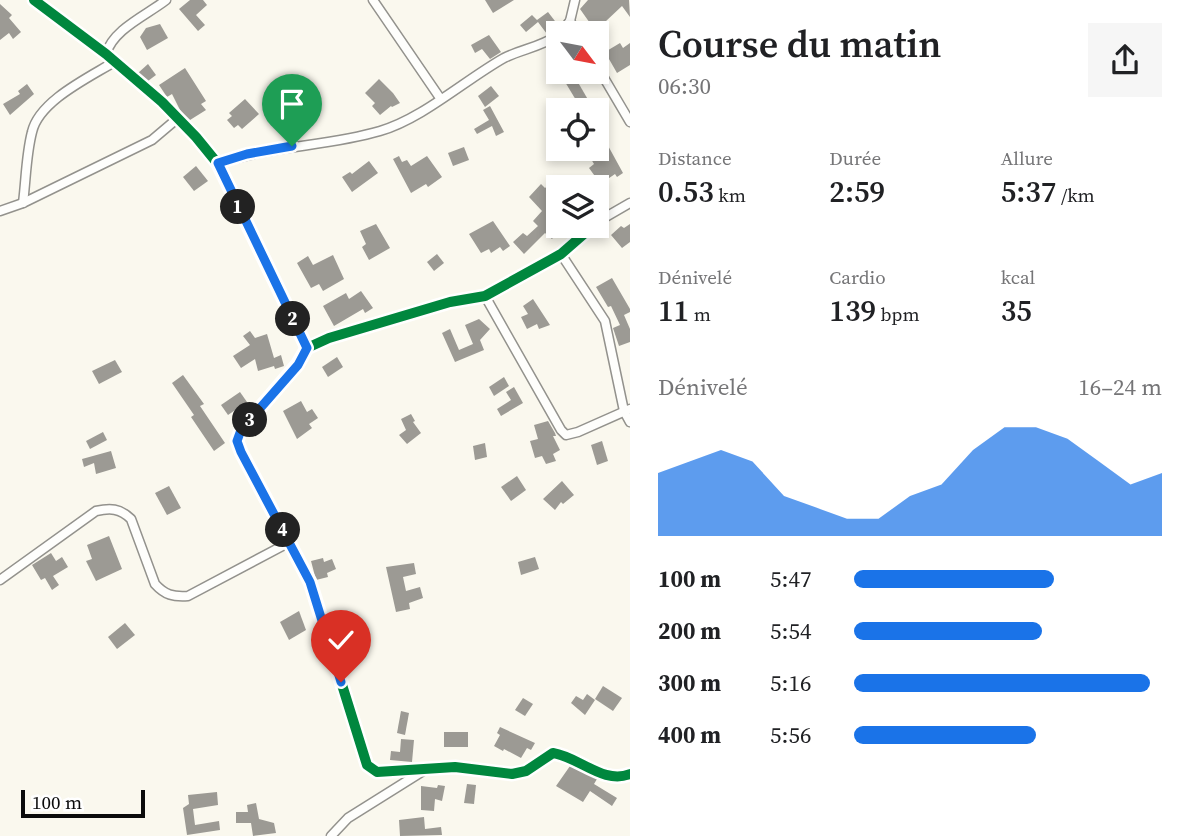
<!DOCTYPE html>
<html lang="fr">
<meta charset="utf-8">
<style>
:root{--surface:#fff;--page:#f6f6f6;--text:#202124;--muted:#757577;--accent:#1a73e8}
body{margin:0;font-family:"Source Serif 4",serif;background:var(--page);color:var(--text);height:100vh;display:flex;flex-direction:column;font-size:26px;white-space:nowrap}
*{box-sizing:border-box;margin:0}
p{font-size:23px;color:var(--muted)}
.icon{flex:none;width:38px;height:38px;fill:none;stroke:currentColor;stroke-width:2;stroke-linecap:round;stroke-linejoin:round}
.map{position:relative;flex:1;overflow:hidden}
.side{display:flex;flex-direction:column;background:var(--surface);width:560px}
.side>*{flex:none}
.needle{width:46px;rotate:122deg}
.buttons{position:absolute;left:546px;top:21px;display:grid;gap:14px}
.buttons a{display:grid;place-items:center;width:63px;height:63px;border-radius:0px;background:var(--surface);box-shadow:0 4px 10px #0003;font-size:35px}
.scale{position:absolute;left:21px;bottom:18px;width:124px;box-sizing:border-box;padding-left:7px;border:4px solid #0b0b0b;border-top:0;font-size:19px;line-height:24px;white-space:nowrap;color:#0b0b0b;-webkit-text-stroke:5px #fff;paint-order:stroke}
.pin{position:absolute;display:grid;place-items:center;width:60px;height:60px;color:#fff;margin:-72px -30px;border-radius:50% 50% 50% 0;rotate:-45deg;box-shadow:0 0 7px #0007}
.pin .icon{rotate:45deg}
.km{position:absolute;width:35px;height:35px;margin:-18px;border-radius:50%;background:#222;color:#fff;font-size:19px;line-height:35px;text-align:center}
.round{display:grid;place-items:center;flex:none;width:74px;height:74px;border-radius:0px;background:var(--page)}
.headline{display:flex;align-items:center;justify-content:space-between;height:119px;padding:0 28px}
h1{font-size:38px;font-weight:600;line-height:52px}
.figures{display:grid;grid-template-columns:repeat(3,1fr);gap:10px;height:119px;padding:7px 28px}
.figures div{display:grid;align-content:center}
.figures b{font-size:30px;font-weight:600}
.figures small{font-size:19px;font-weight:400}
.figures p{font-size:19px}
.chart{height:196px;padding:14px 28px}
.chart p{display:flex;justify-content:space-between}
.chart svg{width:100%;height:126px;margin-top:7px;fill:var(--accent);opacity:.7}
ul{padding:0 28px;list-style:none;font-size:23px}
li{display:grid;grid-template-columns:112px 84px 1fr;align-items:center;height:52px}
li i{height:18px;border-radius:9px;background:var(--accent)}
main{display:flex;flex:1;min-height:0}
.map>svg:first-child{display:block}
.building{fill:#9c9a94}
.lines{fill:none;stroke-linecap:round;stroke-linejoin:round}
.minor-casing{stroke:#93928d;stroke-width:11}
.minor{stroke:#fefefc;stroke-width:8}
.cycleway-casing{stroke:#fff;stroke-width:15}
.cycleway{stroke:#00873e;stroke-width:10}
.route-casing{stroke:#fff;stroke-width:14}
.route{stroke:#1a73e8;stroke-width:9}
</style>
<main>
<div class="map">
<svg width="630" height="836" viewBox="0 0 630 836">
<rect width="100%" height="100%" fill="#faf8ee"/>
<g class="building">
<path d="M190,0H203L207,5L196,15L205,25L198,31L179,9Z"/>
<path d="M485,0H514L493,13Z"/>
<path d="M588,0H629L630,17L622,6L605,22L609,28L600,33H583V31L592,26L580,9Z"/>
<path d="M0,4L12,15L9,18L21,32L13,39L9,33L0,40Z"/>
<path d="M548,12L558,25L547,34L538,22L526,32L520,25L532,15L537,20Z"/>
<path d="M160,24L168,38L147,50L140,37L146,28Z"/>
<path d="M489,35L501,52L490,59L482,49L475,53L471,45Z"/>
<path d="M620,43L623,48L630,43V65L617,73L605,52Z"/>
<path d="M148,64L156,75L148,81L138,73Z"/>
<path d="M185,68L206,101L201,104L206,110L190,120L181,112L172,94L167,97L159,85Z"/>
<path d="M559,72H572L594,110H582Z"/>
<path d="M379,79L393,93L400,103L392,107L391,106L380,115L372,106L375,103L365,93Z"/>
<path d="M27,84L34,94L10,115L3,104L20,94L18,91Z"/>
<path d="M491,86L499,96L485,107L478,96Z"/>
<path d="M245,99L259,114L242,129L238,125L234,128L227,120L232,116L229,113Z"/>
<path d="M490,106L504,132L496,136L492,126L477,134L474,129L489,120L483,110Z"/>
<path d="M606,142L623,173L617,177L615,174L596,187L592,182L597,179L589,168L594,164L588,154Z"/>
<path d="M464,147L469,160L453,166L448,153Z"/>
<path d="M399,156L402,162L407,160L411,166L427,156L442,177L428,187L426,184L411,193L393,159Z"/>
<path d="M369,161L378,173L352,192L342,177L350,172L352,174Z"/>
<path d="M196,166L208,181L194,191L183,177Z"/>
<path d="M551,183L558,191V226H562L552,239L545,233L524,254L513,242L523,233L527,236L538,226L533,221L542,211L529,197L541,184L545,188Z"/>
<path d="M493,221L510,246L503,251L500,247L491,253L489,249L481,253L469,234Z"/>
<path d="M376,224L390,248L369,260L362,247L366,244L360,231Z"/>
<path d="M630,224V242L622,248L611,235L621,226L624,228Z"/>
<path d="M437,254L444,263L434,271L427,262Z"/>
<path d="M333,255L344,279L323,291L319,284L311,288L297,263L308,256L313,265Z"/>
<path d="M612,278L630,309V312L624,315L630,329V342L619,346L613,328L620,325L611,306L608,307L596,287Z"/>
<path d="M361,291L373,308L365,313L363,309L334,326L323,306L346,293L349,299Z"/>
<path d="M533,299L550,325L539,329L537,324L527,329L521,317L528,314L523,306Z"/>
<path d="M479,319L490,329L480,340L484,350L455,362L442,333L450,329L459,350L473,344L465,325Z"/>
<path d="M250,331L255,338L267,334L274,358L281,355L284,366L275,369L274,366L258,371L255,359L241,368L233,356L250,345L243,336Z"/>
<path d="M337,357L343,367L328,377L322,367Z"/>
<path d="M115,360L122,372L99,384L92,371Z"/>
<path d="M183,375L204,404L200,406L225,443L214,451L191,417L194,415L172,383Z"/>
<path d="M504,377L509,386L494,396L489,387Z"/>
<path d="M514,387L523,403L501,416L497,409L511,400L506,392Z"/>
<path d="M240,392L247,402L228,415L221,405Z"/>
<path d="M301,401L307,412L312,409L318,418L309,424L312,428L297,439L283,411Z"/>
<path d="M411,414L415,421L413,422L421,433L407,444L399,435L406,430L401,419Z"/>
<path d="M548,421L555,433L556,436H553L560,450L553,454L556,461L546,464L542,456L535,458L530,441L538,439L534,425Z"/>
<path d="M103,432L107,440L90,449L86,441Z"/>
<path d="M602,441L608,461L597,465L591,445Z"/>
<path d="M485,443L487,457L475,460L473,446Z"/>
<path d="M111,451L116,468L96,474L94,463L84,467L82,459Z"/>
<path d="M517,476L526,490L511,501L501,487Z"/>
<path d="M562,481L574,495L563,504L561,502L555,510L543,499Z"/>
<path d="M169,486L181,508L167,515L155,493Z"/>
<path d="M109,536L122,569L96,581L86,561L92,559L87,545Z"/>
<path d="M51,553L56,561L62,557L68,567L53,576L59,585L52,590L45,578L41,580L32,565Z"/>
<path d="M535,557L539,569L521,575L518,562Z"/>
<path d="M323,558L324,562L332,559L336,569L327,573L328,577L316,580L311,561Z"/>
<path d="M414,563L416,574L403,577L406,591L420,587L423,598L409,603L410,609L396,612L386,567Z"/>
<path d="M299,611L306,630L289,640L280,622Z"/>
<path d="M125,623L135,635L117,649L108,637Z"/>
<path d="M603,686L622,698L613,711L595,699Z"/>
<path d="M587,694L595,700L585,715L571,703L576,696L583,700Z"/>
<path d="M523,698L533,704L525,716L515,710Z"/>
<path d="M401,711L409,713L405,735L397,733Z"/>
<path d="M500,727L535,743L531,750L527,748L521,758L504,749L503,751L494,746L500,735L497,733Z"/>
<rect x="444" y="732" width="24" height="15"/>
<path d="M401,739L414,740L412,762L390,760L391,751L400,752Z"/>
<path d="M570,766L597,779L594,784L617,798L612,806L590,791L583,802L556,786Z"/>
<path d="M467,784L476,785L474,804L464,803Z"/>
<path d="M438,785L445,786L442,801L435,799L434,811L421,810V786L437,788Z"/>
<path d="M217,792L218,805L193,809L195,825L219,821L220,830L187,835L183,808L189,804L188,795Z"/>
<path d="M256,803L259,819L274,823L276,833L253,836L251,823H236V812H248L247,805Z"/>
<path d="M424,817L425,829L441,827L442,835L400,836L399,820Z"/>
</g>
<g class="lines">
<defs>
<g id="minor">
<path d="M34,0L106,54L162,102L196,137L218,164L307,348"/>
<path d="M373,0L440,98"/>
<path d="M570,21L577,33"/>
<path d="M560,33L570,21L575,0"/>
<path d="M106,54C113,29 147,15 166,0"/>
<path d="M597,66L630,122"/>
<path d="M218,164C271,145 326,147 380,131C422,119 465,80 504,58C522,49 541,47 558,35"/>
<path d="M23,203C26,180 26,155 32,132C39,101 88,78 114,62"/>
<path d="M0,211L23,203L152,140L178,118"/>
<path d="M597,222L630,203"/>
<path d="M593,226L561,254L485,296L450,302L329,338L307,348L297,365L241,430L237,441L241,452L310,582L367,765L377,772L455,767L512,774L526,771L553,753C579,757 604,785 630,774"/>
<path d="M561,254L605,321L624,411L630,422"/>
<path d="M485,296L561,430L566,435L578,432L630,409"/>
<path d="M0,580L96,511C110,508 120,508 131,519L155,584C165,595 173,597 188,596L290,542"/>
<path d="M331,836L348,818L423,771"/>
</g>
</defs>
<use href="#minor" class="minor-casing"/>
<use href="#minor" class="minor"/>
<defs>
<g id="cycleway">
<path d="M34,0L106,54L162,102L196,137L218,164L307,348"/>
<path d="M593,226L561,254L485,296L450,302L329,338L307,348L297,365L241,430L237,441L241,452L310,582L367,765L377,772L455,767L512,774L526,771L553,753C579,757 604,785 630,774"/>
</g>
</defs>
<use href="#cycleway" class="cycleway-casing"/>
<use href="#cycleway" class="cycleway"/>
</g>
<g class="lines">
<defs>
<path id="route" d="M292,146L247,154L218,163L307,348L298,365L241,430L237,441L241,452L310,582L341,682"/>
</defs>
<use href="#route" class="route-casing"/>
<use href="#route" class="route"/>
</g>
</svg>
<div class="buttons">
<a><svg class="needle" viewBox="-14 -14 28 28"><path d="M0-13l5 13h-10z" fill="#e53935"/><path d="M0 13l5-13h-10z" fill="#757577"/></svg></a>
<a><svg class="icon" aria-label="locate" viewBox="0 0 24 24"><circle cx="12" cy="12" r="6"/><path d="M12 2v4M12 18v4M2 12h4M18 12h4"/></svg></a>
<a><svg class="icon" aria-label="layers" viewBox="0 0 24 24"><path d="M12 4l9 5-9 5-9-5zM3 14l9 5 9-5"/></svg></a>
</div>
<div class="scale">100 m</div>
<div class="pin" style="left:292px;top:146px;background:#1e9e55"><svg class="icon" aria-label="arrive" viewBox="0 0 24 24"><path d="M6 21V4h12l-3 4 3 4H6"/></svg></div>
<div class="pin" style="left:341px;top:682px;background:#d93025"><svg class="icon" aria-label="check" viewBox="0 0 24 24"><path d="M5 12l5 5 9-10"/></svg></div>
<b class="km" style="left:238px;top:207px">1</b>
<b class="km" style="left:293px;top:319px">2</b>
<b class="km" style="left:250px;top:420px">3</b>
<b class="km" style="left:283px;top:530px">4</b>
</div>
<section class="side">
<div class="headline"><div><h1>Course du matin</h1><p>06:30</p></div><a class="round"><svg class="icon" aria-label="share" viewBox="0 0 24 24"><path d="M12 15V3M7 8l5-5 5 5M5 13v7h14v-7"/></svg></a></div>
<div class="figures">
<div><p>Distance</p><b>0.53<small> km</small></b></div>
<div><p>Durée</p><b>2:59</b></div>
<div><p>Allure</p><b>5:37<small> /km</small></b></div>
</div>
<div class="figures">
<div><p>Dénivelé</p><b>11<small> m</small></b></div>
<div><p>Cardio</p><b>139<small> bpm</small></b></div>
<div><p>kcal</p><b>35</b></div>
</div>
<div class="chart"><p><span>Dénivelé</span>16–24 m</p>
<svg viewBox="0 0 160 44" preserveAspectRatio="none"><path d="M0 44V22L10 18L20 14L30 18L40 30L50 34L60 38L70 38L80 30L90 26L100 14L110 6L120 6L130 10L140 18L150 26L160 22V44z"/></svg>
</div>
<ul>
<li><b>100 m</b>5:47<i style="width:65%"></i></li>
<li><b>200 m</b>5:54<i style="width:61%"></i></li>
<li><b>300 m</b>5:16<i style="width:96%"></i></li>
<li><b>400 m</b>5:56<i style="width:59%"></i></li>
</ul>
</section>
</main>
